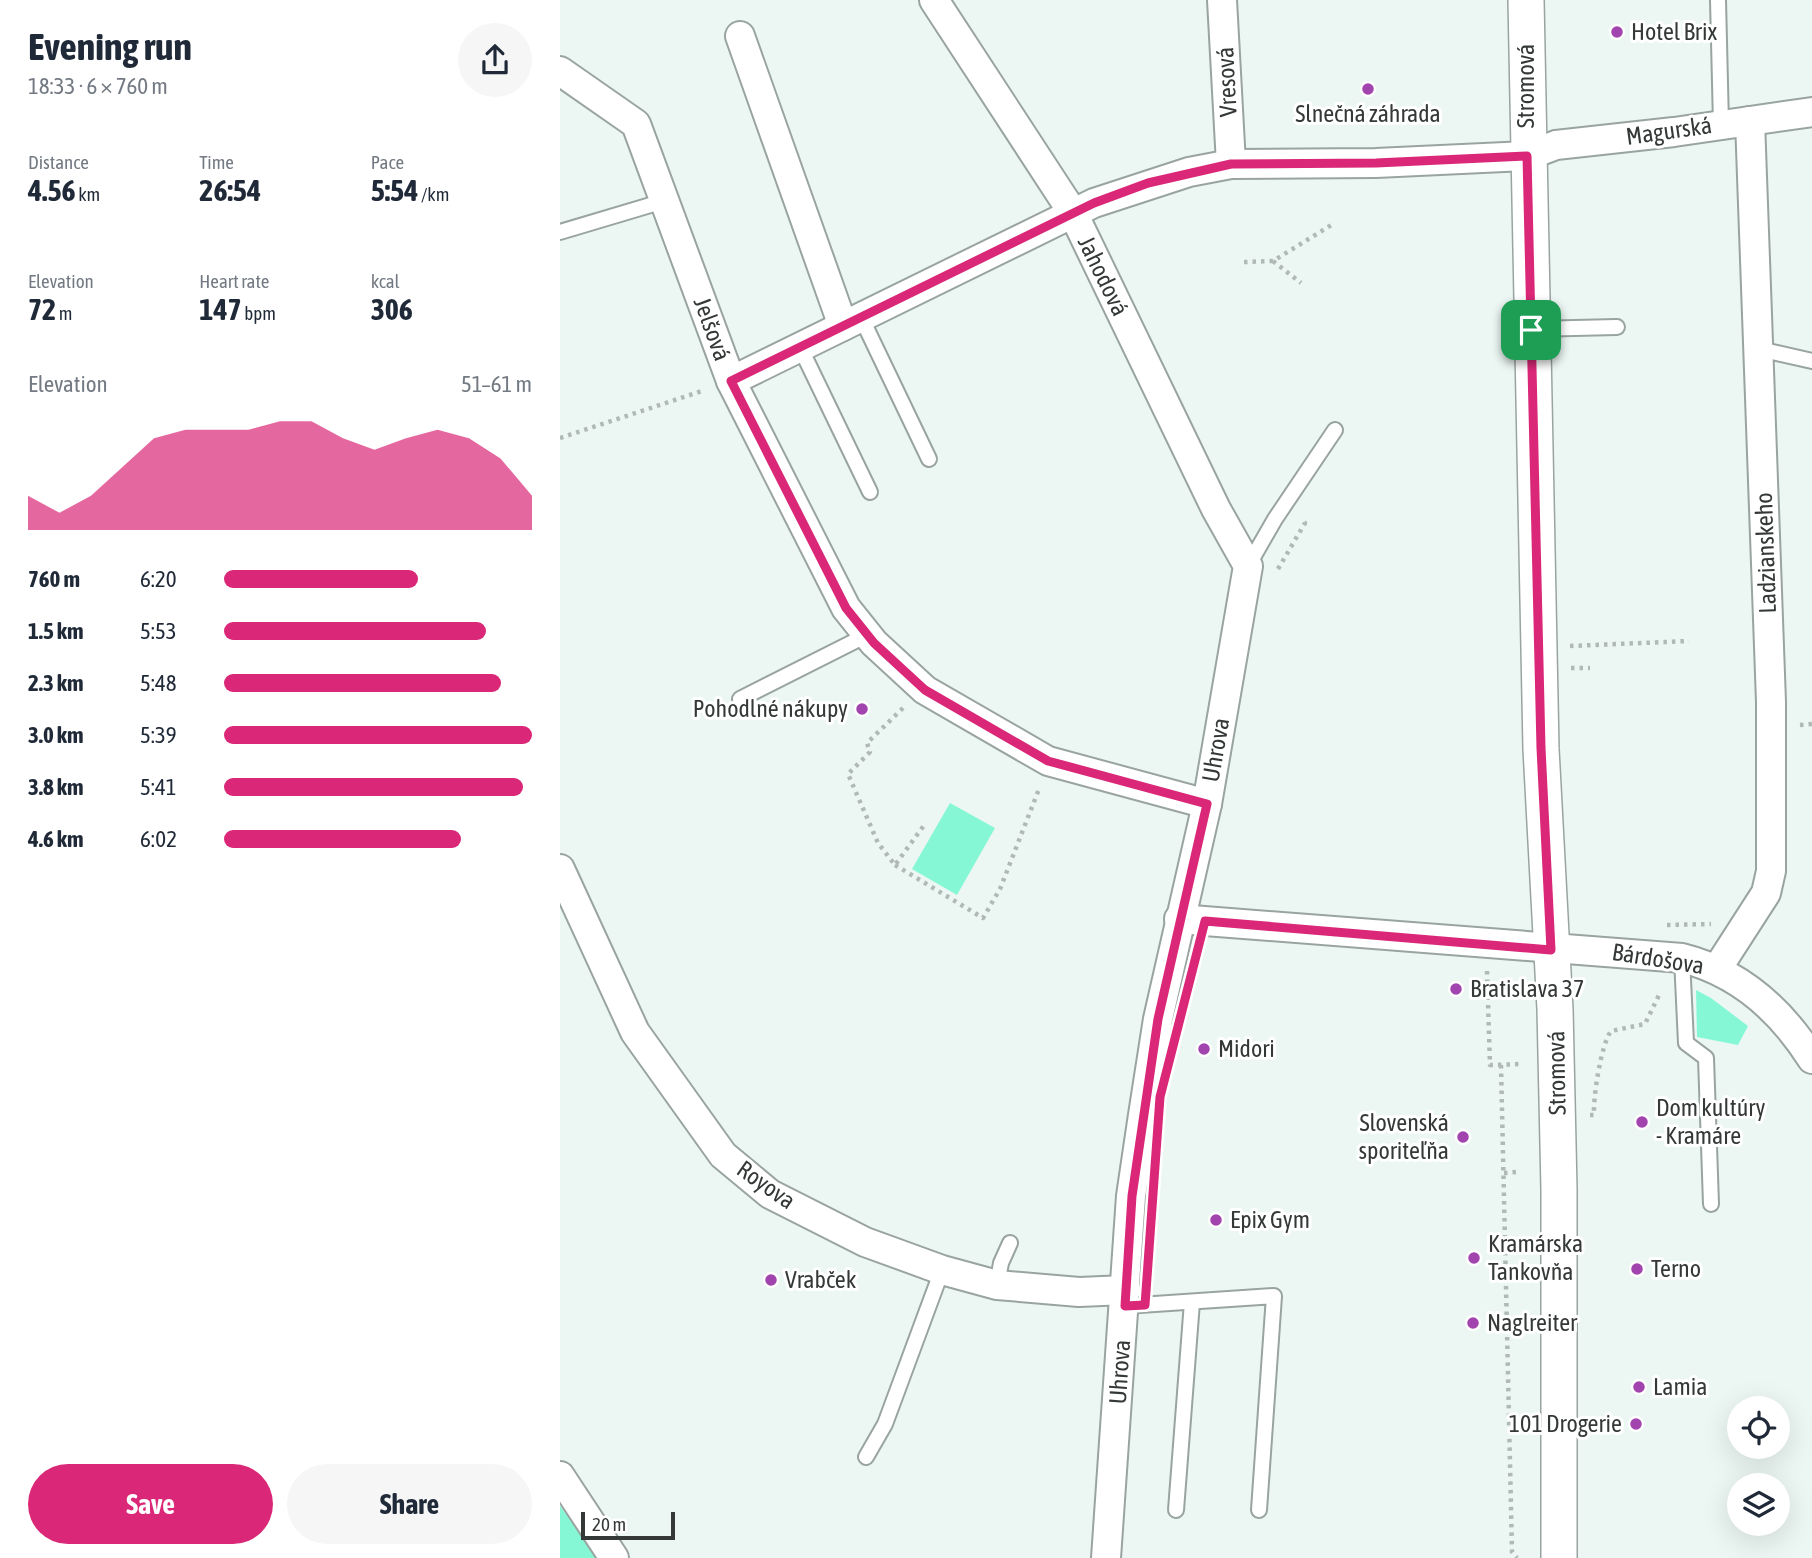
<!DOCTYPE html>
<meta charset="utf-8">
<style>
:root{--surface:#fff;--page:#f6f6f7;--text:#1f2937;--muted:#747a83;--accent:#db2777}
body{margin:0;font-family:"Asap Condensed",sans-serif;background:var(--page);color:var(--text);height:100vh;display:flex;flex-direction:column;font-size:26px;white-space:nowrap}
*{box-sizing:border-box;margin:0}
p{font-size:23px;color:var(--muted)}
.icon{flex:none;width:38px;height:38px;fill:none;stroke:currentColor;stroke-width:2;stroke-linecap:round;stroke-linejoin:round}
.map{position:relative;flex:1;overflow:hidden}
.drawer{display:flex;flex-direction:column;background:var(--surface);width:560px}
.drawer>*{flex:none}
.controls{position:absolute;left:1167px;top:1396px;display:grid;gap:14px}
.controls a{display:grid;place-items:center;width:63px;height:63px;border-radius:50%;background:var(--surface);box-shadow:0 7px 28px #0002;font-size:35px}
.scale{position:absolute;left:21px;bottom:18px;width:94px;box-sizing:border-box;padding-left:7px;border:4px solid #343837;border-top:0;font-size:19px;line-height:24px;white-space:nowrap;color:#343837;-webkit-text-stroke:5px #fff;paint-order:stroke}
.pin{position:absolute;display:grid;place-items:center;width:60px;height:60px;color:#fff;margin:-30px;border-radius:14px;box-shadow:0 4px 10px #0006}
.round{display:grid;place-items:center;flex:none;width:74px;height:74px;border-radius:37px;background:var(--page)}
.headline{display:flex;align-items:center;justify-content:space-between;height:119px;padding:0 28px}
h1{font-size:38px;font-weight:700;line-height:52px}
.figures{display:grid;grid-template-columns:repeat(3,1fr);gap:10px;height:119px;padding:7px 28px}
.figures div{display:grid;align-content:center}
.figures b{font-size:30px;font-weight:700}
.figures small{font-size:19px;font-weight:400}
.figures p{font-size:19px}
.chart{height:196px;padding:14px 28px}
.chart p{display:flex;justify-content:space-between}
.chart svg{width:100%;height:126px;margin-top:7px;fill:var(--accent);opacity:.7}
.button{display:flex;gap:14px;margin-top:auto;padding:14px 28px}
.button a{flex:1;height:80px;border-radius:42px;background:var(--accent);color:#fff;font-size:28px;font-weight:700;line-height:80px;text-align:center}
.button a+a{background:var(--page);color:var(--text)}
ul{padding:0 28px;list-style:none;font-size:23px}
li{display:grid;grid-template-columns:112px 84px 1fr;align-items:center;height:52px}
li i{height:18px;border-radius:9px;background:var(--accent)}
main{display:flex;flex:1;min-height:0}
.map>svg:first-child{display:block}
.green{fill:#86f7d4}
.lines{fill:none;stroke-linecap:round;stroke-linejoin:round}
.service-casing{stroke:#99a4a0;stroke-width:18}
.minor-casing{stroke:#99a4a0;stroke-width:32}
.tertiary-casing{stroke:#99a4a0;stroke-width:38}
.path{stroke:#b0b9b6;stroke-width:4.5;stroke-dasharray:3.5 5;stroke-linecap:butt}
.service{stroke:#fff;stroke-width:14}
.minor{stroke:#fff;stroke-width:28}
.tertiary{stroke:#fff;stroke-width:35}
.route-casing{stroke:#fff;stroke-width:14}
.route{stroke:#db2777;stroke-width:9}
.poi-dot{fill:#a144ae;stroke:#fff;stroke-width:2.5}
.labels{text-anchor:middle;stroke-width:6;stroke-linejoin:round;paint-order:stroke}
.poi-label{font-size:24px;fill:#343837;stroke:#fff;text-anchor:start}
.street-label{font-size:24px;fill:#343837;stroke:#fff}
</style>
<main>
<section class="drawer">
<div class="headline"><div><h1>Evening run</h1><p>18:33 · 6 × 760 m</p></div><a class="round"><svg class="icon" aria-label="share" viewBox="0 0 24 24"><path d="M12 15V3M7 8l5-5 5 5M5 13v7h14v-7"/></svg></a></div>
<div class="figures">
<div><p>Distance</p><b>4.56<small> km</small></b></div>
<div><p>Time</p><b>26:54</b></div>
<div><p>Pace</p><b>5:54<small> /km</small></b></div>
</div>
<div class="figures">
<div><p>Elevation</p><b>72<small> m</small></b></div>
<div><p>Heart rate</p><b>147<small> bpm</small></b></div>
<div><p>kcal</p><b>306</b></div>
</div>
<div class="chart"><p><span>Elevation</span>51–61 m</p>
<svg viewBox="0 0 160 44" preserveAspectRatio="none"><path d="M0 44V32L10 38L20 32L30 22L40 12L50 9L60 9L70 9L80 6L90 6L100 12L110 16L120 12L130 9L140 12L150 19L160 32V44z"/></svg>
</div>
<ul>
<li><b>760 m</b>6:20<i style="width:63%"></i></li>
<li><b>1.5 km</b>5:53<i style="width:85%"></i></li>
<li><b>2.3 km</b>5:48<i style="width:90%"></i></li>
<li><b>3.0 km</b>5:39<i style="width:100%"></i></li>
<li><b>3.8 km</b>5:41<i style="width:97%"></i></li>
<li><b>4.6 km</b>6:02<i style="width:77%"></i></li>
</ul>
<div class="button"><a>Save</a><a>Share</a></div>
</section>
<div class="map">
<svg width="1252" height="1558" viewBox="0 0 1252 1558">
<rect width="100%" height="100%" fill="#ecf7f3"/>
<g class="green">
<path d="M390,803L435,828L397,895L352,869Z"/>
<path d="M1136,990L1151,998L1188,1026L1178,1045L1137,1037Z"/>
<path d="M0,1506L40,1558H0Z"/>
</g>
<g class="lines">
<defs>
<g id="service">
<path d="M1158,0L1161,124"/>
<path d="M0,232L104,201"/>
<path d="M301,317L369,459"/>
<path d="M972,329L1057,327"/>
<path d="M240,347L310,492"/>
<path d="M1199,349L1252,361"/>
<path d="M688,566L715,519L775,430"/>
<path d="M180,699L307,635"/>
<path d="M1122,958L1126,1043L1146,1058L1151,1204"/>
<path d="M437,1285L441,1263L450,1243"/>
<path d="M565,1306L714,1296L699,1510"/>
<path d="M306,1457L325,1424L382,1270"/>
<path d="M616,1510L632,1302"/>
</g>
<g id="minor">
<path d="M374,0L513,213L656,509L688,566L647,804L598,1019L583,1115L571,1196L546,1558"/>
<path d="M662,0L671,164"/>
<path d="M180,36L283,326"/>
<path d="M0,71L76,124L171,381L286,608L314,643L365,690L488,761L647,804"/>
<path d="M171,381L534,203L629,172L671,164L816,163L967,156L996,145L1114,132L1252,112"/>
<path d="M0,869L75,1032L163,1155L210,1194L305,1242L382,1270L437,1285L519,1292L566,1290"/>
<path d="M619,919L1122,958C1178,972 1221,1010 1252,1059"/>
<path d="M1157,969L1206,893L1211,871V702L1190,121"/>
<path d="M0,1476L54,1558"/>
</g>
<path id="tertiary" d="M966,0L981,749L995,1009L999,1189V1558"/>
</defs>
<use href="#service" class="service-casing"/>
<use href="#minor" class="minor-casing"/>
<use href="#tertiary" class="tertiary-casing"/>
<g class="path">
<path d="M713,261L741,283"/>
<path d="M684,262L713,261L773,224"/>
<path d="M0,438L145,390"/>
<path d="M718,569L745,523L742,520"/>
<path d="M1010,646L1129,641"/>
<path d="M1011,668H1030"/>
<path d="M343,708L307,743L310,752L288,774L318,843L335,865L365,824"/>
<path d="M1240,725L1252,724"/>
<path d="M335,865L423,918L440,889L479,789"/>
<path d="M1107,925L1151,924"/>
<path d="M927,971L930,1065L962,1064"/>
<path d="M941,1065L952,1552L957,1558"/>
<path d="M1030,1115H1034C1033,1097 1041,1045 1051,1031L1085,1024L1099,995"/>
<path d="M944,1173L957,1172"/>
</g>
<use href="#service" class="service"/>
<use href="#minor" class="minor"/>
<use href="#tertiary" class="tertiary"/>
</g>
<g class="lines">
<defs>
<path id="route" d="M967,156L981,748L991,950L645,921L600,1097L585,1305L565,1306L572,1196L598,1019L647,804L488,761L365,690L314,643L286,608L171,381L534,203L588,183L671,164L816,163Z"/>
</defs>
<use href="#route" class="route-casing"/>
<use href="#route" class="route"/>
</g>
<g class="poi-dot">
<circle cx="1057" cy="32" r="7"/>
<circle cx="808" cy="89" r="7"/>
<circle cx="302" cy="709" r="7"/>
<circle cx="896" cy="989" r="7"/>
<circle cx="644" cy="1049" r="7"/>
<circle cx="1082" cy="1122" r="7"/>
<circle cx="903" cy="1137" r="7"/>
<circle cx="656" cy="1220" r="7"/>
<circle cx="914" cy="1258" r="7"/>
<circle cx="1077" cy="1269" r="7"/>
<circle cx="211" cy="1280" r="7"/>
<circle cx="913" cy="1323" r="7"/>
<circle cx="1079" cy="1387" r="7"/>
<circle cx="1076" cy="1424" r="7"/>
</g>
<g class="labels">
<g class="poi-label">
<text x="1071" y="40">Hotel Brix</text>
<text x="808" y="122" text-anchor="middle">Slnečná záhrada</text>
<text x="288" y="717" text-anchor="end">Pohodlné nákupy</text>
<text x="910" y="997">Bratislava 37</text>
<text x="658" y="1057">Midori</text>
<text x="1096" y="1116">Dom kultúry<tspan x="1096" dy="28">- Kramáre</tspan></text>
<text x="889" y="1131" text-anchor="end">Slovenská<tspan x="889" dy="28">sporiteľňa</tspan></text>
<text x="670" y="1228">Epix Gym</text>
<text x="928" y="1252">Kramárska<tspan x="928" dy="28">Tankovňa</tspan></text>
<text x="1091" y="1277">Terno</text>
<text x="225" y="1288">Vrabček</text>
<text x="927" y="1331">Naglreiter</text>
<text x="1093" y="1395">Lamia</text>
<text x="1062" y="1432" text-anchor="end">101 Drogerie</text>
</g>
<g class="street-label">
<text transform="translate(667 82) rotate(-93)" y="8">Vresová</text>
<text transform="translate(966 86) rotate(-90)" y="8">Stromová</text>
<text transform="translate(1109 131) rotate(-8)" y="8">Magurská</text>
<text transform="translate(543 276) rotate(64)" y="8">Jahodová</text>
<text transform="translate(152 329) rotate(70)" y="8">Jelšová</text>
<text transform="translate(1206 553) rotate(-92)" y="8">Ladzianskeho</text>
<text transform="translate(656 750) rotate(-80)" y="8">Uhrova</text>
<text transform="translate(1098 959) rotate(9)" y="8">Bárdošova</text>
<text transform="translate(997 1073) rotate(-91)" y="8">Stromová</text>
<text transform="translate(206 1185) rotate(35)" y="8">Royova</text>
<text transform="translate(560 1372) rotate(-86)" y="8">Uhrova</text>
</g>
</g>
</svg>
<div class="controls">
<a><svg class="icon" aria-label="locate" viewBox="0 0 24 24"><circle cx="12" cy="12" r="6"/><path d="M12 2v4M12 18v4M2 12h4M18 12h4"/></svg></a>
<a><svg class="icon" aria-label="layers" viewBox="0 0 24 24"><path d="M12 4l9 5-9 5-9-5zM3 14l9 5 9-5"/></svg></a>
</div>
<div class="scale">20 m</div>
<div class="pin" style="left:971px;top:330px;background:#1e9e55"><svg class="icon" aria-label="arrive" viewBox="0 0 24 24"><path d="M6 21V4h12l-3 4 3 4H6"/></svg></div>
</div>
</main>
